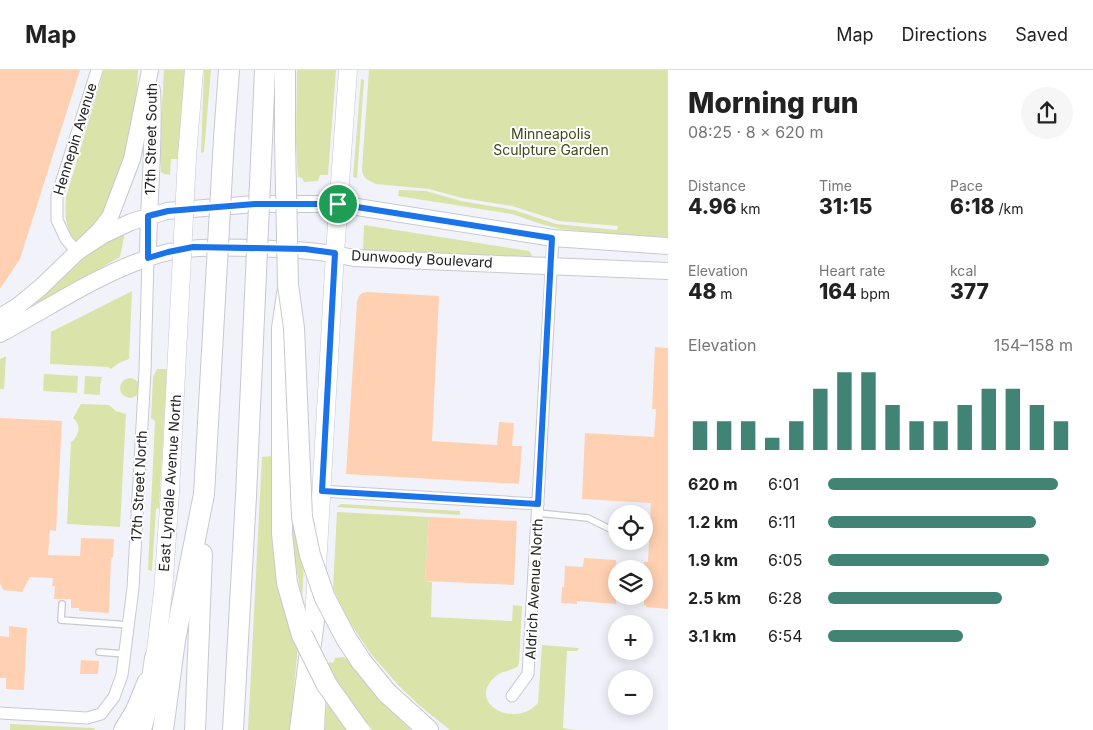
<!DOCTYPE html>
<meta charset="utf-8">
<style>
:root{--surface:#fff;--page:#f6f6f6;--text:#222;--muted:#767676;--line:#e0e0e0;--accent:#418374}
body{margin:0;font-family:Inter,sans-serif;background:var(--page);color:var(--text);height:100vh;display:flex;flex-direction:column;font-size:19px;white-space:nowrap}
*{box-sizing:border-box;margin:0}
p{font-size:16px;color:var(--muted)}
.icon{flex:none;width:28px;height:28px;fill:none;stroke:currentColor;stroke-width:2;stroke-linecap:round;stroke-linejoin:round}
.map{position:relative;flex:1;overflow:hidden}
.drawer{display:flex;flex-direction:column;background:var(--surface);width:425px}
.drawer>*{flex:none}
.fabs{position:absolute;left:608px;top:435px;display:grid;gap:10px}
.fabs a{display:grid;place-items:center;width:45px;height:45px;border-radius:50%;background:var(--surface);box-shadow:0 2px 12px #0003;font-size:25px}
.pin{position:absolute;display:grid;place-items:center;width:42px;height:42px;color:#fff;margin:-21px;border:2px solid #fff;border-radius:50%;box-shadow:0 1px 5px #0007}
.round{display:grid;place-items:center;flex:none;width:52px;height:52px;border-radius:26px;background:var(--page)}
.summary{display:flex;align-items:center;justify-content:space-between;height:85px;padding:0 20px}
h1{font-size:28px;font-weight:800;line-height:38px}
.figures{display:grid;grid-template-columns:repeat(3,1fr);gap:8px;height:85px;padding:5px 20px}
.figures div{display:grid;align-content:center}
.figures b{font-size:21px;font-weight:800}
.figures small{font-size:14px;font-weight:400}
.figures p{font-size:14px}
.chart{height:140px;padding:10px 20px}
.chart p{display:flex;justify-content:space-between}
.chart svg{width:100%;height:90px;margin-top:5px;stroke:var(--accent);stroke-width:6}
ul{padding:0 20px;list-style:none;font-size:16px}
li{display:grid;grid-template-columns:80px 60px 1fr;align-items:center;height:38px}
li i{height:12px;border-radius:6px;background:var(--accent)}
header{display:flex;align-items:center;gap:30px;box-sizing:border-box;height:70px;padding:0 25px;background:var(--surface);border-bottom:1px solid var(--line)}
header strong{font-size:24px}
nav{display:flex;gap:28px;margin-inline-start:auto;font-size:18px}
main{display:flex;flex:1;min-height:0}
.map>svg:first-child{display:block}
.green{fill:#dae3aa}
.building{fill:#ffd1b2}
.lines{fill:none;stroke-linecap:round;stroke-linejoin:round}
.service-casing{stroke:#c8c8d0;stroke-width:8}
.minor-casing{stroke:#c8c8d0;stroke-width:13}
.secondary-casing{stroke:#c8c8d0;stroke-width:18}
.primary-casing{stroke:#c8c8d0;stroke-width:19}
.motorway-casing{stroke:#c8c8d0;stroke-width:22}
.service{stroke:#fff;stroke-width:5.5}
.minor{stroke:#fff;stroke-width:11}
.secondary{stroke:#fff;stroke-width:16}
.primary{stroke:#fff;stroke-width:18}
.motorway{stroke:#fff;stroke-width:20}
.primary-bridge-casing{stroke:#c8c8d0;stroke-width:19;stroke-linecap:butt}
.motorway-bridge-casing{stroke:#c8c8d0;stroke-width:22;stroke-linecap:butt}
.primary-bridge{stroke:#fff;stroke-width:18}
.motorway-bridge{stroke:#fff;stroke-width:20}
.route-casing{stroke:#fff;stroke-width:10}
.route{stroke:#1a73e8;stroke-width:6}
.labels{text-anchor:middle;stroke-width:4;stroke-linejoin:round;paint-order:stroke}
.park-label{font-size:14px;fill:#414618;stroke:#fff}
.street-label{font-size:14px;fill:#212123;stroke:#fff}
</style>
<header>
<strong>Map</strong>
<nav><a>Map</a><a>Directions</a><a>Saved</a></nav>
</header>
<main>
<div class="map">
<svg width="668" height="660" viewBox="0 0 668 660">
<rect width="100%" height="100%" fill="#f2f3fa"/>
<g class="green">
<path d="M104,0H138L136,35L121,98L100,150L76,171C64,159 65,142 66,127Z"/>
<path d="M164,0H186L180,89H171L170,105L164,104L161,102V94L159,90Z"/>
<path d="M204,0H211L204,82L201,83Z"/>
<path d="M297,0H336L328,105H320L318,111L304,112L302,108L298,107L296,71Z"/>
<path d="M369,0H668V167L612,164L561,159L541,154L512,144L398,126L399,120L426,121L461,131L514,140L556,154L617,160L618,156L559,151L512,136L462,128L429,119L376,114C368,111 362,107 362,99Z"/>
<path d="M361,9L364,10L357,108L353,107Z"/>
<path d="M364,155L529,181L532,185L530,188L363,181Z"/>
<path d="M125,163L120,187L37,234L35,232C65,203 86,181 125,163Z"/>
<path d="M132,221L129,289L119,293L111,299L108,297L50,294L51,262Z"/>
<path d="M6,286L4,319H0V289Z"/>
<path d="M157,299H167L159,438L156,439L152,501L148,500L155,351L151,348L153,307Z"/>
<path d="M44,304L78,306L77,323L43,321Z"/>
<path d="M85,306L102,307L100,316V325L84,324Z"/>
<circle cx="130" cy="318" r="10"/>
<path d="M81,334L109,335L116,341L126,344L120,457L67,454L71,372C79,366 82,355 73,348Z"/>
<path d="M274,386L298,576L290,660H248L262,387Z"/>
<path d="M291,422L304,492L302,530L293,478Z"/>
<path d="M341,434L460,441V445L337,437L338,436Z"/>
<path d="M337,442L429,447L425,511L432,512L431,547L512,551L513,535L522,536L519,593L517,597C510,601 502,601 496,606C465,632 514,660 538,633L542,575L579,578L577,581H567L563,658L575,660H450L420,636L399,616L371,584L347,548L333,518Z"/>
<path d="M343,587L350,590L380,628L411,660H372L351,634L328,598L329,592L333,593L335,588Z"/>
<path d="M327,630L349,660H325Z"/>
<path d="M10,654L94,658L95,660H10Z"/>
</g>
<g class="building">
<path d="M0,0H80L20,189L0,219Z"/>
<path d="M368,222L439,226L432,371L497,375L499,352L514,353L512,376H522L519,414L346,404L357,232L359,226L362,223Z"/>
<path d="M655,277L668,278V539L646,537V535H644V492H648L651,433L582,429L585,363L654,367L656,339H652Z"/>
<path d="M0,348L62,351L56,461L50,460L48,485L80,486L81,468L114,469L113,487H111L109,543L79,541V538H71V529H54L55,516H52L53,508L30,507L22,522L3,520L0,513Z"/>
<path d="M429,447L517,451L514,515L425,511Z"/>
<path d="M584,488L616,490V534L577,531V534L561,533L562,517H564L565,496L583,497Z"/>
<path d="M9,556L27,558L24,620L6,619V608H0V566L9,567Z"/>
<path d="M81,590L99,591L98,604H80Z"/>
</g>
<g class="lines">
<defs>
<g id="service">
<path d="M538,443L588,448L616,462"/>
<path d="M62,534L61,550L129,555"/>
<path d="M99,582L125,584"/>
</g>
<g id="minor">
<path d="M77,182L66,169L57,150V126L97,0"/>
<path d="M321,421L538,434"/>
<path d="M512,626L528,604L553,168"/>
<path d="M0,643L87,648L101,644L114,627L122,605L133,518L145,301L148,188"/>
</g>
<g id="secondary">
<path d="M77,182L103,165L131,152L167,141L255,134H338L553,168L668,176"/>
<path d="M148,188C148,132 155,76 152,20"/>
<path d="M0,247L18,236L41,217L100,160L110,147L132,89L150,0"/>
<path d="M0,264C49,238 95,206 148,188C181,176 214,177 249,178C286,179 318,180 354,188L668,201"/>
<path d="M122,660L134,640L146,611"/>
<path d="M316,660L319,600"/>
</g>
<g id="primary">
<path d="M187,87L194,0"/>
<path d="M314,550L335,183L348,0"/>
<path d="M155,588L163,522L170,422"/>
</g>
<g id="motorway">
<path d="M285,0V70"/>
<path d="M224,68L229,0"/>
<path d="M262,69L265,0"/>
<path d="M287,224L282,258V463L287,513L302,565"/>
<path d="M361,591L387,623L428,660"/>
<path d="M141,660L150,624L155,588"/>
<path d="M163,660L175,570L204,424"/>
<path d="M195,660L202,484"/>
<path d="M233,660L246,426"/>
<path d="M300,660L314,550"/>
</g>
</defs>
<use href="#service" class="service-casing"/>
<use href="#minor" class="minor-casing"/>
<use href="#secondary" class="secondary-casing"/>
<use href="#primary" class="primary-casing"/>
<use href="#motorway" class="motorway-casing"/>
<use href="#service" class="service"/>
<use href="#minor" class="minor"/>
<use href="#secondary" class="secondary"/>
<use href="#primary" class="primary"/>
<use href="#motorway" class="motorway"/>
<defs>
<path id="primary-bridge" d="M170,422L187,87"/>
<g id="motorway-bridge">
<path d="M285,70L288,215L294,258L302,447L310,485L325,528L346,568L361,591"/>
<path d="M204,424L224,68"/>
<path d="M246,426L262,69"/>
<path d="M302,565L327,615L359,660"/>
</g>
</defs>
<use href="#primary-bridge" class="primary-bridge-casing"/>
<use href="#motorway-bridge" class="motorway-bridge-casing"/>
<use href="#primary-bridge" class="primary-bridge"/>
<use href="#motorway-bridge" class="motorway-bridge"/>
</g>
<g class="lines">
<defs>
<path id="route" d="M255,134H338L552,168L538,434L322,421L335,183L305,179L193,177L168,182L148,188V146L168,141Z"/>
</defs>
<use href="#route" class="route-casing"/>
<use href="#route" class="route"/>
</g>
<g class="labels">
<g class="park-label">
<text x="551" y="69">Minneapolis<tspan x="551" dy="16">Sculpture Garden</tspan></text>
</g>
<g class="street-label">
<text transform="translate(75 69) rotate(-73)" y="5">Hennepin Avenue</text>
<text transform="translate(151 69) rotate(-89)" y="5">17th Street South</text>
<text transform="translate(422 189) rotate(3)" y="5">Dunwoody Boulevard</text>
<text transform="translate(170 413) rotate(-86)" y="5">East Lyndale Avenue North</text>
<text transform="translate(139 416) rotate(-87)" y="5">17th Street North</text>
<text transform="translate(534 519) rotate(-87)" y="5">Aldrich Avenue North</text>
</g>
</g>
</svg>
<div class="fabs">
<a><svg class="icon" aria-label="locate" viewBox="0 0 24 24"><circle cx="12" cy="12" r="6"/><path d="M12 2v4M12 18v4M2 12h4M18 12h4"/></svg></a>
<a><svg class="icon" aria-label="layers" viewBox="0 0 24 24"><path d="M12 4l9 5-9 5-9-5zM3 14l9 5 9-5"/></svg></a>
<a>+</a>
<a>−</a>
</div>
<div class="pin" style="left:338px;top:134px;background:#1e9e55"><svg class="icon" aria-label="arrive" viewBox="0 0 24 24"><path d="M6 21V4h12l-3 4 3 4H6"/></svg></div>
</div>
<section class="drawer">
<div class="summary"><div><h1>Morning run</h1><p>08:25 · 8 × 620 m</p></div><a class="round"><svg class="icon" aria-label="share" viewBox="0 0 24 24"><path d="M12 15V3M7 8l5-5 5 5M5 13v7h14v-7"/></svg></a></div>
<div class="figures">
<div><p>Distance</p><b>4.96<small> km</small></b></div>
<div><p>Time</p><b>31:15</b></div>
<div><p>Pace</p><b>6:18<small> /km</small></b></div>
</div>
<div class="figures">
<div><p>Elevation</p><b>48<small> m</small></b></div>
<div><p>Heart rate</p><b>164<small> bpm</small></b></div>
<div><p>kcal</p><b>377</b></div>
</div>
<div class="chart"><p><span>Elevation</span>154–158 m</p>
<svg viewBox="0 0 160 44" preserveAspectRatio="none"><path d="M5 44V30M15 44V30M25 44V30M35 44V38M45 44V30M55 44V14M65 44V6M75 44V6M85 44V22M95 44V30M105 44V30M115 44V22M125 44V14M135 44V14M145 44V22M155 44V30"/></svg>
</div>
<ul>
<li><b>620 m</b>6:01<i style="width:94%"></i></li>
<li><b>1.2 km</b>6:11<i style="width:85%"></i></li>
<li><b>1.9 km</b>6:05<i style="width:90%"></i></li>
<li><b>2.5 km</b>6:28<i style="width:71%"></i></li>
<li><b>3.1 km</b>6:54<i style="width:55%"></i></li>
</ul>
</section>
</main>
